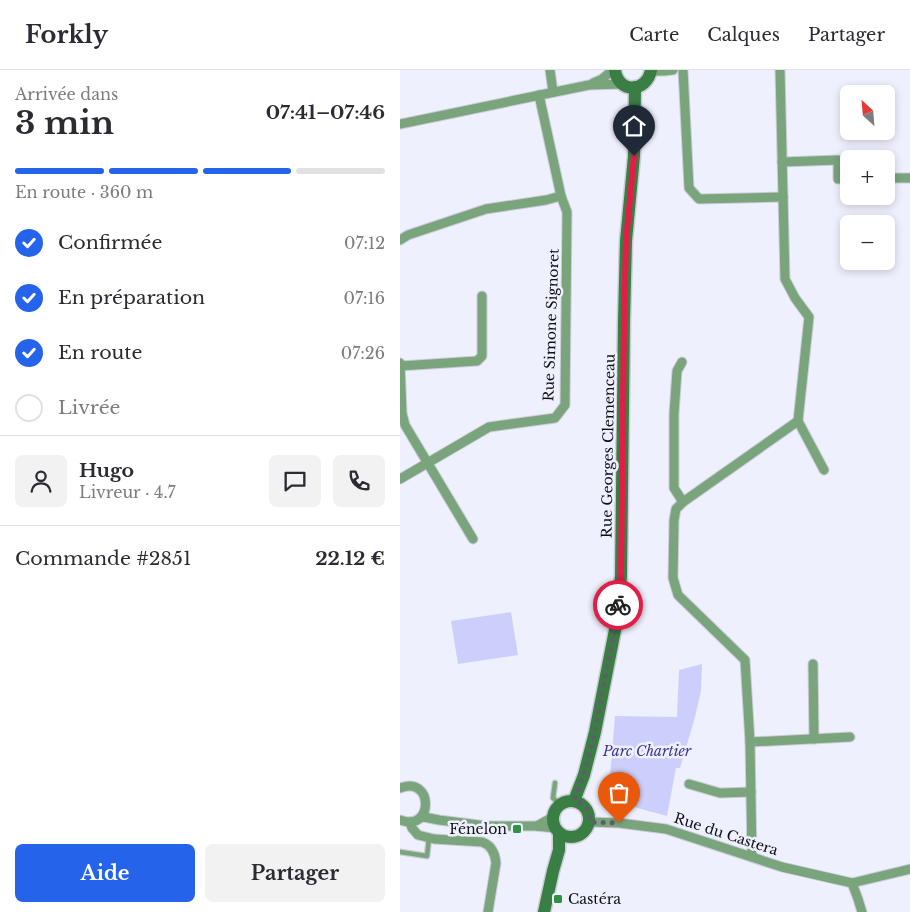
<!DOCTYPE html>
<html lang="fr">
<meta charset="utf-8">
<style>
:root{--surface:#fff;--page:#f2f2f3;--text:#2b2b33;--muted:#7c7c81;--line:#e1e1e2;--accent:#2563eb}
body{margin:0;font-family:"Libre Baskerville",serif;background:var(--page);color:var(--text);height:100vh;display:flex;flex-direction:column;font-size:19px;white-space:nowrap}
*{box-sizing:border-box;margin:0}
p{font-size:16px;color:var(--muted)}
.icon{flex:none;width:28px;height:28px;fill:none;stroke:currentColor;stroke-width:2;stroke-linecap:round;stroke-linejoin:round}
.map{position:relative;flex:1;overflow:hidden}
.side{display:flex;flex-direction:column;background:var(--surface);width:400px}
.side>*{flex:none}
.needle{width:32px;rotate:334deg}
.buttons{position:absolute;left:440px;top:15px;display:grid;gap:10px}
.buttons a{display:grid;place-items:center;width:55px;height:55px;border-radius:8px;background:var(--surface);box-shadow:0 2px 8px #0003;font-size:25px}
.pin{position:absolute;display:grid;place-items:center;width:42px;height:42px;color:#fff;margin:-51px -21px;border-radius:50% 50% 50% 0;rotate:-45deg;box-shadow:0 0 5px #0007}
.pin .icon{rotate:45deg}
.courier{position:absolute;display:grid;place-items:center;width:50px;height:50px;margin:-25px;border:4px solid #e11d48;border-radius:50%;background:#fff;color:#222;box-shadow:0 1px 6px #0007}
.summary em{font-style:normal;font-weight:700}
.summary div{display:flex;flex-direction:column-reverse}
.summary{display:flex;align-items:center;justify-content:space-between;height:85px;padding:0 15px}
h1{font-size:32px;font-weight:700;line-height:38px}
.bar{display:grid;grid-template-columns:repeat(4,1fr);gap:8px 5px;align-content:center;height:60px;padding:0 15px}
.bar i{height:6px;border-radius:4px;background:var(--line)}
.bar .selected{background:var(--accent)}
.bar p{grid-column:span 4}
.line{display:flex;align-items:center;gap:12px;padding:0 15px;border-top:1px solid var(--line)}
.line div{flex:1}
.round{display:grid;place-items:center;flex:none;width:52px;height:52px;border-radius:8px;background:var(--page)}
ol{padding:0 15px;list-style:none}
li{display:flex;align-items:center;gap:15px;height:55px}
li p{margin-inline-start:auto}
li .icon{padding:5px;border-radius:50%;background:var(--accent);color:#fff;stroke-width:4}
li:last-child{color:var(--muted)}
li i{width:28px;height:28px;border:2px solid var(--line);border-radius:50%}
.action{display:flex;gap:10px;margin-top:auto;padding:10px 15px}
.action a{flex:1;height:58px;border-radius:8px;background:var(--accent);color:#fff;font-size:20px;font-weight:700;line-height:58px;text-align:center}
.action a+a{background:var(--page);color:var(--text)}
header{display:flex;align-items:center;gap:30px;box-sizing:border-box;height:70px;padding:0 25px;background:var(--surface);border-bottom:1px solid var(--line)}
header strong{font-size:24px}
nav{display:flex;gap:28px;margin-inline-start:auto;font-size:18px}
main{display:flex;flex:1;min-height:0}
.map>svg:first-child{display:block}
</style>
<header>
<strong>Forkly</strong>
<nav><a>Carte</a><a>Calques</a><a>Partager</a></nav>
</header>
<main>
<section class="side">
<div class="summary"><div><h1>3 min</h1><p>Arrivée dans</p></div><em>07:41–07:46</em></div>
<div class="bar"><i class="selected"></i><i class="selected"></i><i class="selected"></i><i></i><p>En route · 360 m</p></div>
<ol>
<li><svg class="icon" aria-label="check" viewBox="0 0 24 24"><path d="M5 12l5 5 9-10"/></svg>Confirmée<p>07:12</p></li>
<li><svg class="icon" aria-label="check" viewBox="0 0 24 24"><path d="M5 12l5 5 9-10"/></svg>En préparation<p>07:16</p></li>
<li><svg class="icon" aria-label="check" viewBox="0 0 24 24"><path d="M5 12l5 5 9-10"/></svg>En route<p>07:26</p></li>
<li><i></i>Livrée</li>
</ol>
<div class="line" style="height:90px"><a class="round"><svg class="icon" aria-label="person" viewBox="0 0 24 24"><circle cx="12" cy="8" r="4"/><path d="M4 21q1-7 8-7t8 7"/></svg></a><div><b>Hugo</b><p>Livreur · 4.7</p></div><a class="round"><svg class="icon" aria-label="chat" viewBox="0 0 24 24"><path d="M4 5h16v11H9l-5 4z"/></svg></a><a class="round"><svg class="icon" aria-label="phone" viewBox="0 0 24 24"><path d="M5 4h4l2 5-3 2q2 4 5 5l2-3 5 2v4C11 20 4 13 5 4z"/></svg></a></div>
<div class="line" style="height:65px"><div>Commande #2851</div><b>22.12 €</b></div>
<div class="action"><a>Aide</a><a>Partager</a></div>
</section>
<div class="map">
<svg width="510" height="842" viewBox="0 0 510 842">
<rect width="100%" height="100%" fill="#eff0fd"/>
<g fill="#cccffc">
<polygon points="111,542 118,585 58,594 51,551"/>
<polygon points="302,594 301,621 295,647 280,698 276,698 267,746 208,730 215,646 277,647 279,600"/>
</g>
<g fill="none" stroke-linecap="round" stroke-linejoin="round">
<defs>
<g id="lane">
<polyline points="155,713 153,728 160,734"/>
<polyline points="0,782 27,786 29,768"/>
</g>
<g id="street">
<polyline points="150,0 153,22"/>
<polyline points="283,0 289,118 299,129 383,127"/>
<polyline points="251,1 264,1 273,0"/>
<polyline points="193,13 202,9 213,0"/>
<polyline points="0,54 189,15 223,14"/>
<polyline points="382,92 438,90 438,109 449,108"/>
<polyline points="486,108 510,108"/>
<polyline points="0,170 8,165 86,139 146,130 161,126"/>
<polyline points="282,292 277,301 274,344 274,418 283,432 276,439 274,450 273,508 278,525 345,590 350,672 352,787"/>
<polyline points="0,293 2,343 5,355 73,469"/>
<polyline points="0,296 77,291 82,286 82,226"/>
<polyline points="398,351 424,400"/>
<polyline points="0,409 89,357 155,348 165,335 167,142 161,126 139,25"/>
<polyline points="283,432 398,351 409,247 395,228 385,209 380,0"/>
<polyline points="413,594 414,669"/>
<polyline points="350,672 450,667"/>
<polyline points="289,714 320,723 351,722"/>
<path d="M0 718C34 705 34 763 0 750"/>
<polyline points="20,748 24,747 39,750 87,756 136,756 155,758"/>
<path d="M10 752 12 758 18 765 34 769 82 772C91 775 95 783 96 793L88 842"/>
<polyline points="190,752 219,753 266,759 382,797 452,813 510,799"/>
<polyline points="137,756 153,747"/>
<polyline points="452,813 458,829 462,842"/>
</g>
<g id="secondary">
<path d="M215 0C218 24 247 23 251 0"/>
<circle cx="171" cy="749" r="18"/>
<polyline points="174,731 184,705 195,662 216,555 221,506 224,250 226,171 234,86 235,17"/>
<polyline points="144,842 153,801 159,780 159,763"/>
</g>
</defs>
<use href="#lane" stroke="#cbccd8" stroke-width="7"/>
<use href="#street" stroke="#cbccd8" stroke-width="11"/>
<use href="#secondary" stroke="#cbccd8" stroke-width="15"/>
<use href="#lane" stroke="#79a47c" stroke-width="4.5"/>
<use href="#street" stroke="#79a47c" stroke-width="9"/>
<use href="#secondary" stroke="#397e43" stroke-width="12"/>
</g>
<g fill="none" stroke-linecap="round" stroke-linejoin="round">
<path stroke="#5d5e66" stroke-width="5" stroke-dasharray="0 9" d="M218 535C216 563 208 590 203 618 196 656 190 695 174 730 185 734 190 740 190 752L219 753"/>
<polyline stroke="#e11d48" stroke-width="6" points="218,535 221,506 224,250 226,171 234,86"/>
</g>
<g fill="#339143" stroke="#eff0fd" stroke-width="2">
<rect x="112" y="754" width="10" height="10" rx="2.5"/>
<rect x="153" y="824" width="10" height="10" rx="2.5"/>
</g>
<g text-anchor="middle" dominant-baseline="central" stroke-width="5" stroke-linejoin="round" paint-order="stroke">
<g font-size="14" fill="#0f1015" stroke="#eff0fd">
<text transform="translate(151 255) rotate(-88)">Rue Simone Signoret</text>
<text transform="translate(208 376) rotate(-89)">Rue Georges Clemenceau</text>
<text transform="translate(326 764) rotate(18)">Rue du Castera</text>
</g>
<g font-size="14" font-style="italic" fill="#3d368c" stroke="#eff0fd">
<text x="247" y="681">Parc Chartier</text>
</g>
<g font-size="14" fill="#0f1015" stroke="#eff0fd" text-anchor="end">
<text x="107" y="759">Fénelon</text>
<text x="168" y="829" text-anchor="start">Castéra</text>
</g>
</g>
</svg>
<div class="buttons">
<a><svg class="needle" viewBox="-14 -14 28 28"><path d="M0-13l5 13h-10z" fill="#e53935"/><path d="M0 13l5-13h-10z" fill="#7c7c81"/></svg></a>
<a>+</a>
<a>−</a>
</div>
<div class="pin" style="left:219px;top:753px;background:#ea580c"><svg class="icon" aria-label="bag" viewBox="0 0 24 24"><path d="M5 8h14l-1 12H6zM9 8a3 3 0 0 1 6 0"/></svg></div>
<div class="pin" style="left:234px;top:86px;background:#1f2937"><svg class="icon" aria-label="home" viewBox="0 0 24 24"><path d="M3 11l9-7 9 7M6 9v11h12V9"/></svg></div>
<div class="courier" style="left:218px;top:535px"><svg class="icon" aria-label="bike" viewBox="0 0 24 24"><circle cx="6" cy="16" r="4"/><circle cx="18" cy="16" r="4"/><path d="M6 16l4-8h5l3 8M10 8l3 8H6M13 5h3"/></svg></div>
</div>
</main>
